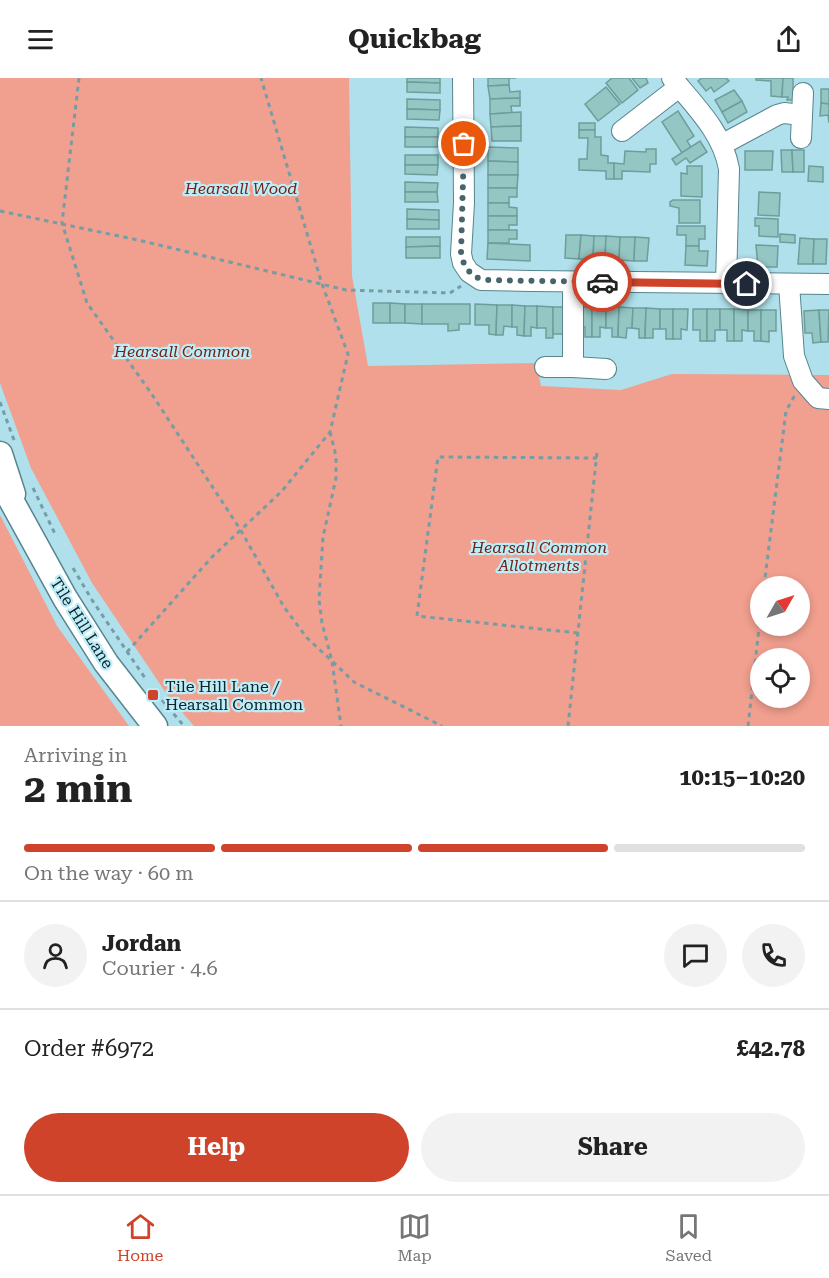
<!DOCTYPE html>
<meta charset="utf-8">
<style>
:root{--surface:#fff;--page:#f2f2f2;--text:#222;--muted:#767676;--line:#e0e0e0;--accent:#ce4329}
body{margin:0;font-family:"Roboto Serif",serif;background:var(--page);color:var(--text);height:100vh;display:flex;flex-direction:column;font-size:22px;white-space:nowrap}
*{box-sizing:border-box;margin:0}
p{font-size:20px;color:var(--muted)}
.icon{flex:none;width:33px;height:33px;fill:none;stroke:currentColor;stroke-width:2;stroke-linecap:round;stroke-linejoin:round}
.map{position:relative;height:648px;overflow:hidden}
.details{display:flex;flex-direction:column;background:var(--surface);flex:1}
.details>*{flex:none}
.needle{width:39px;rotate:51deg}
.controls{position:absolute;left:750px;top:498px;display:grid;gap:12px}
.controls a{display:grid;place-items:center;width:60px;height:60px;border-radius:50%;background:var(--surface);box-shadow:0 3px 9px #0003;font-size:30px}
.pin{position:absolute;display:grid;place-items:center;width:51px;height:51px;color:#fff;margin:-26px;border:3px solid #fff;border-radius:50%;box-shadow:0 2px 6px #0007}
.courier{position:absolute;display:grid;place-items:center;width:60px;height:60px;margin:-30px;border:4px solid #ce4329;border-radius:50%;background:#fff;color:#222;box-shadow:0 2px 8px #0007}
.headline em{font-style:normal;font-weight:700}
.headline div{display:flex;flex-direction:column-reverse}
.headline{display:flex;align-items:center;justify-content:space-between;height:102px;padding:0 24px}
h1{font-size:39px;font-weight:700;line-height:45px}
.bar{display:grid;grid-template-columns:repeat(4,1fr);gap:9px 6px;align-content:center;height:72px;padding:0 24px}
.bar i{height:8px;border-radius:4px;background:var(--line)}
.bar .current{background:var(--accent)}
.bar p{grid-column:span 4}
.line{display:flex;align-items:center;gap:15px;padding:0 24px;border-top:2px solid var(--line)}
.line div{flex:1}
.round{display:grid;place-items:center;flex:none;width:63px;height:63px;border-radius:32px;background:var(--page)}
.action{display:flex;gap:12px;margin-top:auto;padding:12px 24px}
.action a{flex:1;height:69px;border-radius:36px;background:var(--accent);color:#fff;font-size:24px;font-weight:700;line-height:69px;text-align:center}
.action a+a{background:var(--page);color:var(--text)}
header{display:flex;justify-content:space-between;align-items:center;height:78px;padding:0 24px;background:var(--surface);font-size:27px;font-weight:700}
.dock{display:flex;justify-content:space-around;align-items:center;height:84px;border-top:2px solid var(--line);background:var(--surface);font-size:16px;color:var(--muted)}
.dock a{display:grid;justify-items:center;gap:3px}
.dock .current{color:var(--accent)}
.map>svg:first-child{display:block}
</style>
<header><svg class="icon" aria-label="menu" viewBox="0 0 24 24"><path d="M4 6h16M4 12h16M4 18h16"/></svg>Quickbag<svg class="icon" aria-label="share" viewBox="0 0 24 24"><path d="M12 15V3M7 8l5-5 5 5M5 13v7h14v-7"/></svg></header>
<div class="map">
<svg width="829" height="648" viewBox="0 0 829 648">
<rect width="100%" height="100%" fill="#afe0eb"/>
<g fill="#f19f8e" fill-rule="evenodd">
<path d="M0 0H349L352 198 368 288 536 285 541 308 621 312 672 296 829 297V648H194L168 618 92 505 31 390 0 305ZM760 508H800V548H760ZM760 580H800V620H760Z"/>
<polygon points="0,437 57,548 129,648 0,648"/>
</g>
<g fill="#94c6c3" stroke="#6d9e9c" stroke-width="1.5">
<polygon points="407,0 440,0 440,5 407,4"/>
<polygon points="488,0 516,0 509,0 509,7 488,8"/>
<polygon points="612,0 629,0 638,12 622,25 606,5"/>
<polygon points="632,0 646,0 648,5 640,10"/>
<polygon points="702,0 726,0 729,3 714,14 711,9 706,13 698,3"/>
<polygon points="756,0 783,0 782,19 771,18 771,3 756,2"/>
<polygon points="783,0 793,0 793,22 787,22 788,19 782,19"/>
<polygon points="407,4 440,5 440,15 407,14"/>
<polygon points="509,7 510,14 520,13 520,20 490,21 488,8"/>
<polygon points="606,9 620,26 598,43 585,26"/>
<polygon points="821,11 829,11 829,26 821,25"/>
<polygon points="734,12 742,23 722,34 715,22"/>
<polygon points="520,20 520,28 511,28 512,35 490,36 490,21"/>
<polygon points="407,21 440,22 440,32 407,31"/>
<polygon points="742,23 747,34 728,45 722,34"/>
<polygon points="821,25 829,26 829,45 828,37 820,38"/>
<polygon points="407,31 440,32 439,42 407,41"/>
<polygon points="678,33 694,58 687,63 691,69 682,75 662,44"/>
<polygon points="521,34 521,48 491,49 490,36"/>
<rect x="579" y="45" width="16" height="7"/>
<polygon points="521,48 521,63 492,63 491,49"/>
<polygon points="405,49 438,50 438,59 405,59"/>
<polygon points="579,52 595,52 595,59 601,59 601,77 608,78 608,85 614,85 614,101 606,101 606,93 579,92 579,81 587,81 588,60 579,60"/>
<rect x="405" y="59" width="33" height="10"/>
<polygon points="700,63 707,74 690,85 686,80 676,87 672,81"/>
<polygon points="488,69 518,70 518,84 488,83"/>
<polygon points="646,71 656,71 656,86 650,86 650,94 622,93 622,101 614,101 614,85 624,86 625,73 646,74"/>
<polygon points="781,72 792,72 793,94 782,94"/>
<polygon points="792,72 804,72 804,94 793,94"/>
<polygon points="745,73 773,73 772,92 745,92"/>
<rect x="405" y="77" width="33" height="10"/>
<polygon points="488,83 518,84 518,97 488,97"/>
<polygon points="405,87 438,87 437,97 405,96"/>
<polygon points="687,88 702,88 702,119 681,118 681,95 687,96"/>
<polygon points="809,88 823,89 823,104 808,103"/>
<polygon points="488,97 518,97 517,110 488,110"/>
<polygon points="405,104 438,105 437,114 405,114"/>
<polygon points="488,110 517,110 517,119 509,119 509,125 488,125"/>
<polygon points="405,114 437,114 438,124 405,124"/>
<polygon points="759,114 780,115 779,138 758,137"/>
<polygon points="673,122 700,122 700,145 679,145 679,130 670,128 670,124"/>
<polygon points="488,125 509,125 509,129 517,130 517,138 488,138"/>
<polygon points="407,131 439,132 439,142 407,141"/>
<polygon points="488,138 517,138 517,147 509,147 509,152 488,152"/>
<polygon points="755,140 778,141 778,159 759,158 759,148 755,148"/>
<polygon points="407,141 439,142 439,151 407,151"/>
<polygon points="677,148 705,148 705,161 699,161 699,168 686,168 686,157 677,157"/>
<polygon points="488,152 517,152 517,161 509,161 509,165 488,165"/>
<polygon points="780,156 795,157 795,165 780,164"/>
<polygon points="566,157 581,157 579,181 565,180"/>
<polygon points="581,157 594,158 593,181 579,181"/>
<polygon points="594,158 606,158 605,182 593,181"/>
<polygon points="606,158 620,159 619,182 605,182"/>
<polygon points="406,159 440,159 440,168 406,169"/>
<polygon points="620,159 635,159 634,183 619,182"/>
<polygon points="635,159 649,160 647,183 634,183"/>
<polygon points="800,160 814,161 813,186 798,186"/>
<polygon points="814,161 827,161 826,186 813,186"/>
<polygon points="488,165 530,167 530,183 487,181"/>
<polygon points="756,167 778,168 777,189 758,189"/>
<polygon points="440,168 440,180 406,180 406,169"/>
<polygon points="686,168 699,168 699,173 708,173 707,188 685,187"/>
<rect x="373" y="225" width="17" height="20"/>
<polygon points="390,225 405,226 405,245 390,245"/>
<polygon points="405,226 422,226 422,246 405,245"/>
<polygon points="422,226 470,226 470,246 459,246 459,252 448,253 448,246 422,246"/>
<polygon points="475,226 497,227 496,257 489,256 489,247 475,247"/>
<polygon points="497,227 512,227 512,249 504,248 503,257 496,257"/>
<polygon points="512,227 525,228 524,258 517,257 517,249 512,249"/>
<polygon points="525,228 537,228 537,250 531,249 531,258 524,258"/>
<polygon points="537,228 553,229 553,260 546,260 546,250 537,250"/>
<polygon points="553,229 569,229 568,256 553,256"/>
<polygon points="579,229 592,229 592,259 585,259 585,249 579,249"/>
<polygon points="592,229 606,229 606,250 600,249 600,259 592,259"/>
<polygon points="606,229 619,229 618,259 612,259 612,250 606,250"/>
<polygon points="619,229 633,230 632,250 627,250 626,260 618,259"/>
<polygon points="633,230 646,230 645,260 639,260 639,251 632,250"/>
<polygon points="646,230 660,231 660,251 653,251 653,260 645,260"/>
<polygon points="660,231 673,231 673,261 666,261 666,251 660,251"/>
<polygon points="673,231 688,231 687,252 681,251 681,261 673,261"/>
<polygon points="693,231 707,231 707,263 700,263 700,252 693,252"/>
<polygon points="707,231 720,231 720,252 715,252 715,263 707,263"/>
<polygon points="720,231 734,231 734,263 727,263 727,252 720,252"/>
<polygon points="734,231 748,232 748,253 742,252 742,263 734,263"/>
<polygon points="748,232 761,232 761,263 754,263 754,253 748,253"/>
<polygon points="761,232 776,232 776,253 769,253 769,264 761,263"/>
<polygon points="819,232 821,264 813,265 812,255 805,255 804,233"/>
<polygon points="819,232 829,232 828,264 821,264"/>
</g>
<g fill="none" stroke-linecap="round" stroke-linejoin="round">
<defs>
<g id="minor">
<polyline points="463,0 464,125 461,176 463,185 469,194 481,202 530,203 829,206"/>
<path d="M672 0C695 28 723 55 729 91L726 206"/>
<polyline points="622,53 679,9"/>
<polyline points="801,60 803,15"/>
<polyline points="723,66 777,37 784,35 802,37"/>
<polyline points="789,206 794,278 803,303 818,320 829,321"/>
<polyline points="545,289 573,289 573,204"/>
<polyline points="573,289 606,291"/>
</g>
<g id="major">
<polyline points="0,376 13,416"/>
<polyline points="0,402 65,520 106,585 155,648"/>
</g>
</defs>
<use href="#minor" stroke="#57858f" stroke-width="22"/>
<use href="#major" stroke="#57858f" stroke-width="27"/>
<g stroke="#769da5" stroke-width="3" stroke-dasharray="4.5 4.5" stroke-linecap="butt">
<polyline points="79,0 62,145 87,225 151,315 240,451 284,529 307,560 332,583 341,648"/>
<polyline points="0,133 138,162 346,212 450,215 461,208"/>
<polyline points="0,324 14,362"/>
<polyline points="330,354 336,378 336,400 323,459 319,522 322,545 332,583 354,604 442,648"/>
<polyline points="33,410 56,458"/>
<polyline points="73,490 92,522 145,600"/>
<polyline points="764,508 786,333 795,317"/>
<polyline points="578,555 417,538 438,379 597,380"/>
<polyline points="127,574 212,479 282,413 330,354 348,276 322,206 261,0"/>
<polyline points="162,622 184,648"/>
<polyline points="568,648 597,374"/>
<polyline points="748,648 760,541"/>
</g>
<use href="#minor" stroke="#fff" stroke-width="20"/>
<use href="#major" stroke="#fff" stroke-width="24"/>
</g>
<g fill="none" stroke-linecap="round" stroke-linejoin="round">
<path stroke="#48656c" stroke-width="6" stroke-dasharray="0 10.8" d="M464 66 461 176C464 189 469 196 482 202L602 204"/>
<polyline stroke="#ce4329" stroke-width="8" points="602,204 747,206"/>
</g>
<rect fill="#ce4329" stroke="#bcedf8" stroke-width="2" x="147" y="611" width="12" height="12" rx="3"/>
<g text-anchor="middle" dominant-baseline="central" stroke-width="4.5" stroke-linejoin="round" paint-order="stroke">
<g font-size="16" font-style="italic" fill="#712416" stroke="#bcedf8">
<text x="241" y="110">Hearsall Wood</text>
<text x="182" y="273">Hearsall Common</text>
<text x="539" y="469">Hearsall Common<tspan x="539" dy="18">Allotments</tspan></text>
</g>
<g font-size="16" fill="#102327" stroke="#bcedf8">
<text transform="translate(82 545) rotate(58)">Tile Hill Lane</text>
</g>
<g font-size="16" fill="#102327" stroke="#bcedf8" text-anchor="start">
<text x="165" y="608">Tile Hill Lane /<tspan x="165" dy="18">Hearsall Common</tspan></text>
</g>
</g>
</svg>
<div class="controls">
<a><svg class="needle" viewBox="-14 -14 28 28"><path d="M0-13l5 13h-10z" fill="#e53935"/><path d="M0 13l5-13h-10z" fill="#767676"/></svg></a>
<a><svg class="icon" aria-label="locate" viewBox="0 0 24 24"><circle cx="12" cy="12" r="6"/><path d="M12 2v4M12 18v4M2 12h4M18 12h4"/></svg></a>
</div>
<div class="pin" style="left:464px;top:66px;background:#ea580c"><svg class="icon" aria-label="bag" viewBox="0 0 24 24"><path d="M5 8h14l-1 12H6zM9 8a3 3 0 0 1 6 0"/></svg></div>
<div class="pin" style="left:747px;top:206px;background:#1f2937"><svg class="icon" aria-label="home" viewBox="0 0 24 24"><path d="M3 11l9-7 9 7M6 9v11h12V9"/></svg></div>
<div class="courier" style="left:602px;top:204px"><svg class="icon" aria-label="car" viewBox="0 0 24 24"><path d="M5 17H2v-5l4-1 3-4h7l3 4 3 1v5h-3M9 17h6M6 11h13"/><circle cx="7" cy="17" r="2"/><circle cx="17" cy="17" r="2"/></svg></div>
</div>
<section class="details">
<div class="headline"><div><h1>2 min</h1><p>Arriving in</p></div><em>10:15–10:20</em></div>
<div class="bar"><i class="current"></i><i class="current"></i><i class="current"></i><i></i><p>On the way · 60 m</p></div>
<div class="line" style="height:108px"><a class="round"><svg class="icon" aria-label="person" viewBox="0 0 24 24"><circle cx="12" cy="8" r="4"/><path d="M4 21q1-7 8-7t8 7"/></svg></a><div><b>Jordan</b><p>Courier · 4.6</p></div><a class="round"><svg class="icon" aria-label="chat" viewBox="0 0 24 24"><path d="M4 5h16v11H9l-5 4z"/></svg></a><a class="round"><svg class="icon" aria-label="phone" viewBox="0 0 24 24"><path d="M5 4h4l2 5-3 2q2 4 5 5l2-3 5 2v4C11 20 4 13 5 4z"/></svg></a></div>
<div class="line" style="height:78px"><div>Order #6972</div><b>£42.78</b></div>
<div class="action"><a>Help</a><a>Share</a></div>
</section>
<nav class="dock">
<a class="current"><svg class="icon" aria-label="home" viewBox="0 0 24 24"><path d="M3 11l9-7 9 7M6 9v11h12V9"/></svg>Home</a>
<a><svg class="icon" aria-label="map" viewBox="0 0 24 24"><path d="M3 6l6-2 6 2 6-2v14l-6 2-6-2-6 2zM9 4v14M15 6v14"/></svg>Map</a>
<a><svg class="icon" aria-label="saved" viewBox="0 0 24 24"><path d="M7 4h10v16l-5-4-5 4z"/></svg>Saved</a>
</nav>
